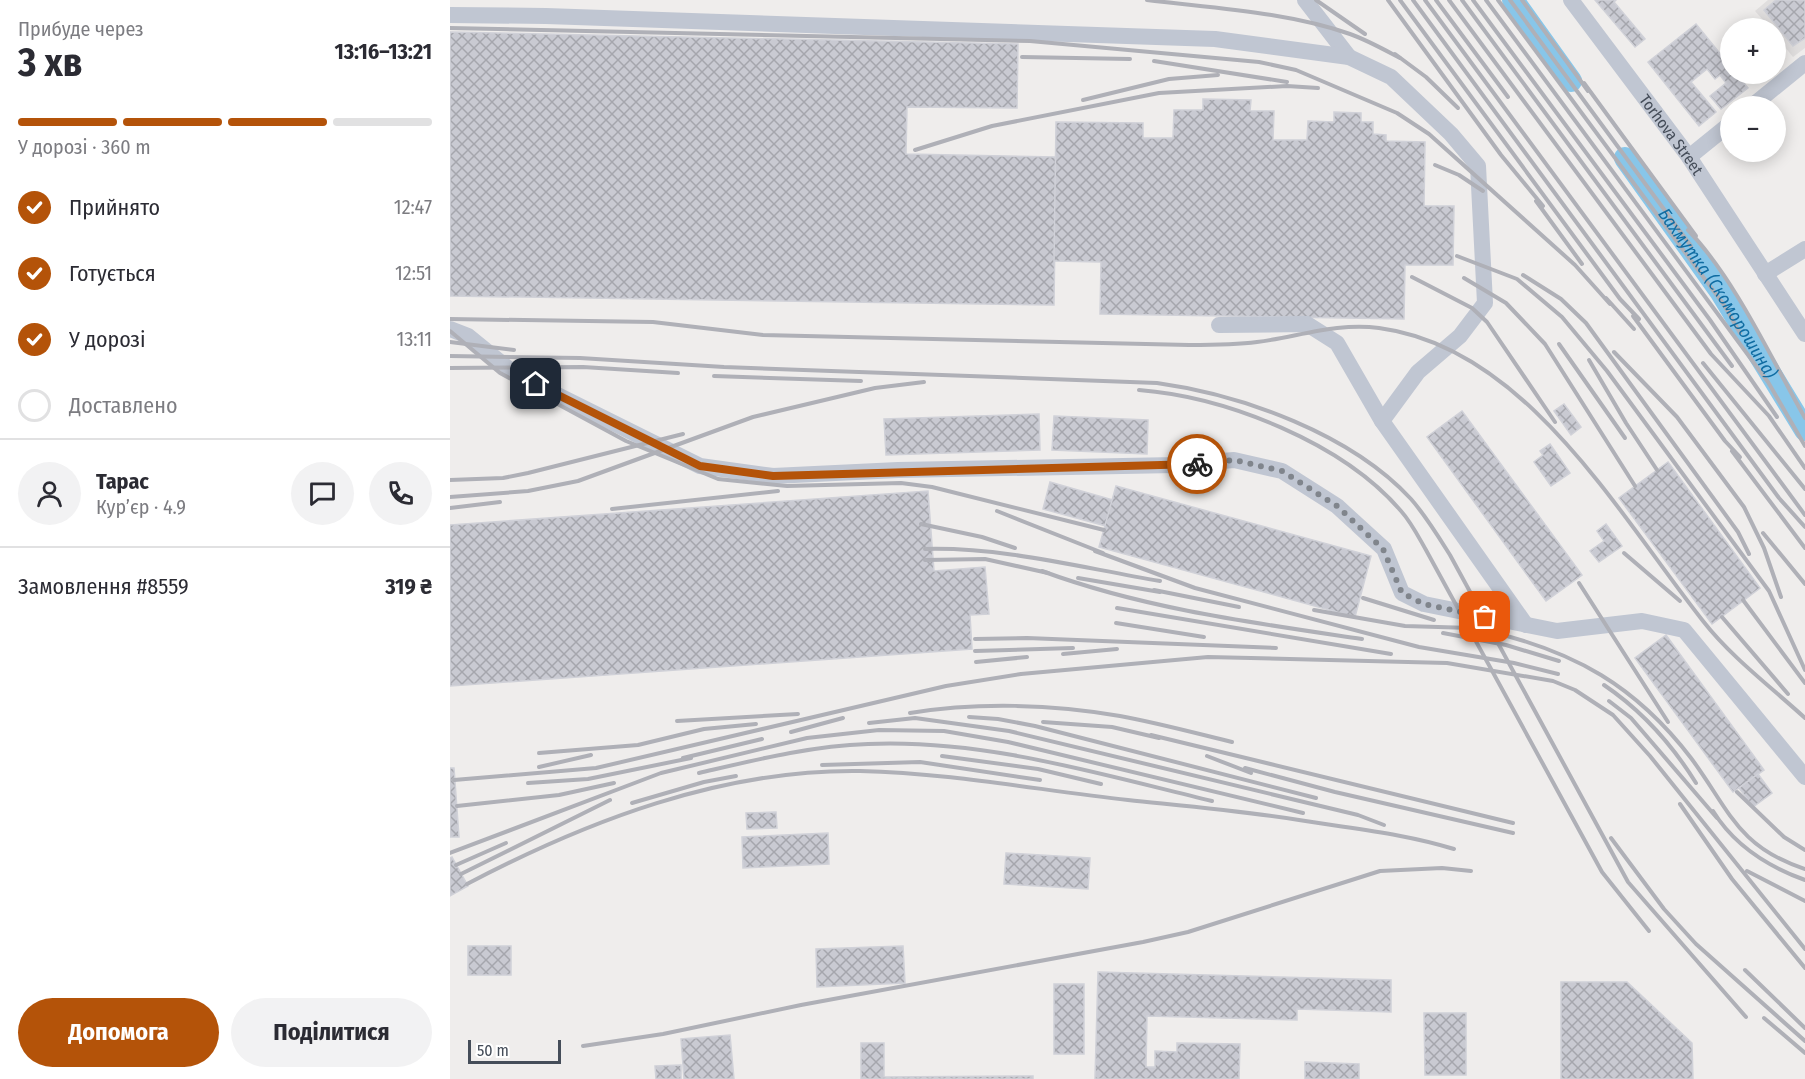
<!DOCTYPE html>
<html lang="uk">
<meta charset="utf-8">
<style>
:root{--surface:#fff;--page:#f2f2f3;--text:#2b2b33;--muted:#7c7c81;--line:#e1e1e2;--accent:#b45309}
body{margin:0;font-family:"Fira Sans Condensed",sans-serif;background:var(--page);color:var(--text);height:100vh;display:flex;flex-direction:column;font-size:22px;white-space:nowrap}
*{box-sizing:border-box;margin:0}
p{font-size:20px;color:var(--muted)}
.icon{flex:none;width:33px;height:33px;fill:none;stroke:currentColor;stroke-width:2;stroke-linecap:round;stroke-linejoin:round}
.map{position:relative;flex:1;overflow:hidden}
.drawer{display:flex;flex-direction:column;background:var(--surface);width:450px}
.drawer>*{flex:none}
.controls{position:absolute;left:1270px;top:18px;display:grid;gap:12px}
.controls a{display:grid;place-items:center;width:66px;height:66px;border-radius:50%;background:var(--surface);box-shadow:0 3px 15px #0003;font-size:30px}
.scale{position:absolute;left:18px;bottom:15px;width:93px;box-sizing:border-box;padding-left:6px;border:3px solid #454d59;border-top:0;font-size:16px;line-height:21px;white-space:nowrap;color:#454d59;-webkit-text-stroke:4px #fff;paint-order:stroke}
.pin{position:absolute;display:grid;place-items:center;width:51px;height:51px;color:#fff;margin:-26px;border-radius:12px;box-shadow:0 3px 9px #0006}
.courier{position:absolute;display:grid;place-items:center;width:60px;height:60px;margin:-30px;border:4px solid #b45309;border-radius:50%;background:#fff;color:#222;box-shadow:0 2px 8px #0007}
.overview em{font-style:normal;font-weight:700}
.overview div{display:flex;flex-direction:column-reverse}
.overview{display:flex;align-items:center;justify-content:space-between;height:102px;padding:0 18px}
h1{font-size:39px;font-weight:700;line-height:45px}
.bar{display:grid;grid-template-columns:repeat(4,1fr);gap:9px 6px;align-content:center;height:72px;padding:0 18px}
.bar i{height:8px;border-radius:4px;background:var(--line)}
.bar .on{background:var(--accent)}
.bar p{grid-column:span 4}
.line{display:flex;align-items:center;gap:15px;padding:0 18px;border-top:2px solid var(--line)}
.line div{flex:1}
.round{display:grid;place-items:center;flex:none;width:63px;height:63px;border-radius:32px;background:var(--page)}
ol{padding:0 18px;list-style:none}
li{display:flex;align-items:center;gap:18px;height:66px}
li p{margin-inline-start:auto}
li .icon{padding:6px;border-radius:50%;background:var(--accent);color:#fff;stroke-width:4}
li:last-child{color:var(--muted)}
li i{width:33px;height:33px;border:3px solid var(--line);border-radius:50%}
.cta{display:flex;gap:12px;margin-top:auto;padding:12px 18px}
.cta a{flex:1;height:69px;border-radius:36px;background:var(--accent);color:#fff;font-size:24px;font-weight:700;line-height:69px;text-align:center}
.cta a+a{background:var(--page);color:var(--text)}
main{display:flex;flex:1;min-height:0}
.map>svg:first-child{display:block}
</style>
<main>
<section class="drawer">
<div class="overview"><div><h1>3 хв</h1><p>Прибуде через</p></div><em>13:16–13:21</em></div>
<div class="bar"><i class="on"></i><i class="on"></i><i class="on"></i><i></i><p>У дорозі · 360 m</p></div>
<ol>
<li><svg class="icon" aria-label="check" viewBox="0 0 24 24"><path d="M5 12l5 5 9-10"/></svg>Прийнято<p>12:47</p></li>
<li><svg class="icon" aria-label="check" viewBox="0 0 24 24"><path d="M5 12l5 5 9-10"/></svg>Готується<p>12:51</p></li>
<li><svg class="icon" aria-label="check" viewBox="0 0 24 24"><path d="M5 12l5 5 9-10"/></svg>У дорозі<p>13:11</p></li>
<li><i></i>Доставлено</li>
</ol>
<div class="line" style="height:108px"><a class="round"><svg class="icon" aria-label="person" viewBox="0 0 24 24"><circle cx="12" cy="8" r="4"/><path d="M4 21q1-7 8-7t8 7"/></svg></a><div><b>Тарас</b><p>Кур’єр · 4.9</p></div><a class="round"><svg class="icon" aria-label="chat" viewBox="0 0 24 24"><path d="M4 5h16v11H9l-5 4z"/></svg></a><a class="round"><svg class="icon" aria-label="phone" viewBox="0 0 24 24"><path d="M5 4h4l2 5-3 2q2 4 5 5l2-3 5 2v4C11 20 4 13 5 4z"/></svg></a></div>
<div class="line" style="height:78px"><div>Замовлення #8559</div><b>319 ₴</b></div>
<div class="cta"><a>Допомога</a><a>Поділитися</a></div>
</section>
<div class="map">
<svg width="1355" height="1079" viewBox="0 0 1355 1079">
<defs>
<pattern id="building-cross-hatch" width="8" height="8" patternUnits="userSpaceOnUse" patternTransform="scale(1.5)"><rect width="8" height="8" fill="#c9cad2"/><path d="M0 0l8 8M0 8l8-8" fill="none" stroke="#a5a6ad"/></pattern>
</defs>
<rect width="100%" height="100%" fill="#efedec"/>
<polygon fill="#e0dede" points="1318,0 1355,0 1355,48 1343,57 1326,36 1326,28 1320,28 1305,11"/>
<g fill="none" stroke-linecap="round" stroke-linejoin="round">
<g stroke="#88c6e9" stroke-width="22">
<polyline points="1063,0 1121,81"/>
<path id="s1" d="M1175 158 1270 291 1355 430"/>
</g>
</g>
<g fill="url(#building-cross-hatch)" stroke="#d0d1d8" stroke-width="1.5">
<polygon points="1145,0 1166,0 1164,2 1195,39 1185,47"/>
<polygon points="1326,0 1355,0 1355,38 1343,46 1314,10"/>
<polygon points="1246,24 1281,67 1281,74 1286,74 1298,88 1271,109 1260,96 1276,83 1270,75 1265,79 1257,69 1241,82 1266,112 1249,126 1198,62"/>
<polygon points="0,32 568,44 567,108 457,107 456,154 606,157 604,305 0,296"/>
<polygon points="753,99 801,100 800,111 824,111 823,140 857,140 858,121 884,122 884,112 911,113 911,122 923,122 923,134 936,135 936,141 975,142 974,206 1004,206 1003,265 955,265 954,319 650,314 651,262 604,261 606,122 693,123 693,138 723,138 724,110 753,110"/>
<polygon points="1114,404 1131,427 1121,435 1104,411"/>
<polygon points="1012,411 1132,575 1096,601 977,437"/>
<polygon points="589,414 590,450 436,455 434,419"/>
<polygon points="604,416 698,420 697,454 602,450"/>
<polygon points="1100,444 1120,473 1101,486 1084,462 1093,455 1090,451"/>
<polygon points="1218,462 1310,588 1262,624 1169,498"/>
<polygon points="600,482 663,500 656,526 593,509"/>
<polygon points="666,486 921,556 905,617 649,547"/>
<polygon points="478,491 484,571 535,567 539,614 520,615 522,649 0,686 0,525"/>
<polygon points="1156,524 1172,546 1149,562 1140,551 1154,541 1147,531"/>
<polygon points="1216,635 1314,770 1283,792 1185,658"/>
<polygon points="0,768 4,768 9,837 0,837"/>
<polygon points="1308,774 1322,793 1303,807 1289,788"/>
<polygon points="326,812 327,828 297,829 296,813"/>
<polygon points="378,833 379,864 293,868 292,837"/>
<polygon points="556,853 640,858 638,889 554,884"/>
<polygon points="2,857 18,886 0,896 0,858"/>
<rect x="18" y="946" width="43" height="29"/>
<polygon points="453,946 455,983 367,987 366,949"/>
<polygon points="648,972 941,980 941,1012 847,1009 847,1020 697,1016 696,1067 705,1067 705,1051 727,1052 727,1043 790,1044 789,1079 645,1079"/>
<polygon points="1111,982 1177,982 1242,1043 1243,1079 1111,1079"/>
<rect x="604" y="984" width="30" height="70"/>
<polygon points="974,1013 1016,1013 1016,1075 975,1075"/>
<polygon points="280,1035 284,1079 234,1079 231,1039"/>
<polygon points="411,1043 434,1043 434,1077 583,1076 583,1079 411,1079"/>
<polygon points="855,1062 909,1064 909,1079 855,1079"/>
<polygon points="231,1065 231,1079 206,1079 205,1066"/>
</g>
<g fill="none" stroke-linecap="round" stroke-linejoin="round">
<g stroke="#c0c6d2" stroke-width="16">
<polyline points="855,0 899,57"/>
<path id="s2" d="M1121 0 1239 157 1355 334"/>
<polyline points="0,15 96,16 765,39 899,57 941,77 1001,134 1028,166 1035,303 1010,336 968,372 932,421"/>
<polyline points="1302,106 1355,63"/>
<polyline points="1239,157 1281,123"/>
<polyline points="1315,274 1355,249"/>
<polyline points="769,325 857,324 887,343 932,421 1076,625"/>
<polyline points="0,329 18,336 65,374 250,466 323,476 448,470 726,465 784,460 832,471 887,506 934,549 952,593 974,604 1107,631 1192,621 1234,630 1355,777"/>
</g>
<g stroke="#afb0b7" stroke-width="4">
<path d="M697 0C762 8 838 12 900 34 917 40 933 49 950 58"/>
<polyline points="866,0 915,34"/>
<polyline points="938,0 1051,155 1093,206"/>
<polyline points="950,0 1170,299 1189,319"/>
<polyline points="963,0 1329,498 1355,527"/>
<polyline points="975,0 1355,515"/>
<polyline points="986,0 1058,97"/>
<polyline points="999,0 1261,354 1319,416 1355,468"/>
<polyline points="1012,0 1282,366"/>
<polyline points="1023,0 1260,320 1327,417"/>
<polyline points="1036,0 1318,382 1355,446"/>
<polyline points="1048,0 1274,305 1290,333"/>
<polyline points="1060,0 1241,246"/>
<polyline points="1072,0 1138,91"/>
<polyline points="0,28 580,41 809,62 846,70 947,113 979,134 1125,265 1160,304"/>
<polyline points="945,54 976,77 1008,108"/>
<polyline points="572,57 680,59"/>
<polyline points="704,61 837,82"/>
<polyline points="1134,83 1246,236"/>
<polyline points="633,100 719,79 768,75"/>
<polyline points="465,150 542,126 709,93 837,86 868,88"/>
<polyline points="985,165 1009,175 1033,191"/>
<polyline points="1086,201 1132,264"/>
<path d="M1238 230C1285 279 1321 358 1355 418"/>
<polyline points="1007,256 1067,279 1112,317 1157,371 1319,591 1355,670"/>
<polyline points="1073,275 1111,299 1136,323 1288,532 1299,554"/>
<polyline points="962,277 1022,308 1037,322 1105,422"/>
<polyline points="1014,278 1056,303 1095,344 1185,486"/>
<polyline points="1156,298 1184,329"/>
<polyline points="1183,316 1275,441 1290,457"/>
<path d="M0 319 203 322 313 335 739 345C762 345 785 345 807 342 847 337 888 322 929 328 1076 347 1169 515 1253 621 1281 657 1321 687 1355 718"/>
<polyline points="0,331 50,373 176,441 268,479 337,486 451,483 482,487 654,530"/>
<polyline points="0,342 64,350"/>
<polyline points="1109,344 1175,438"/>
<polyline points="1164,352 1227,417 1294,507 1314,548 1331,597"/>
<path d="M0 356 130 358 274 367 707 383C793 395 901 434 961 499 976 516 988 536 1000 555L1178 882 1296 1017"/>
<polyline points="1139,360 1176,423 1207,470"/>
<polyline points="1253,363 1355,489"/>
<polyline points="0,368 133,367 228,373"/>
<polyline points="264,376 411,381"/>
<path d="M689 390C777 397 893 443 951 511 961 522 968 536 976 550L1152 872 1199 931"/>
<polyline points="1282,451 1355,548"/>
<polyline points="0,480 53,478 78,473 233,434"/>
<polyline points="0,497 78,491 128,481 303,417 425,388 474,382"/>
<polyline points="0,508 50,502"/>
<polyline points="162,509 328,491"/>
<polyline points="547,511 653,553"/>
<polyline points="471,524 532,537 565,548"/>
<polyline points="1313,533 1355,584"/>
<path d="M475 549C555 547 632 568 710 581"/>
<polyline points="645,551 745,588 969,647 1064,663 1108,674"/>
<polyline points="1174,553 1230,601"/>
<polyline points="475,560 535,559 598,573"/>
<path d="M592 571C695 609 804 623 912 639"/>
<polyline points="628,578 710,592"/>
<polyline points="1129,583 1218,722"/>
<polyline points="704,590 789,607"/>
<polyline points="913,598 984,620"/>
<polyline points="1293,600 1355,683"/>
<polyline points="667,608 941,654"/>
<polyline points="864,610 955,626 1021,628"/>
<polyline points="1272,617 1338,694"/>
<polyline points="666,623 754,637"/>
<path d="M1037 631C1124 651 1186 686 1241 758 1279 809 1287 847 1355 869"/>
<polyline points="993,633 1056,645 1109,661"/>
<polyline points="525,639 577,638 826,648"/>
<polyline points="525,651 623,648"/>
<polyline points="613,654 667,649"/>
<polyline points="526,662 577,657"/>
<path d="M1154 685C1191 710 1223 746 1246 783"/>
<polyline points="1159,701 1181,718 1267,818"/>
<path d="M460 713C527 702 603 704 670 716 708 723 745 733 782 742"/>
<polyline points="519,717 548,719 585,726 866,798"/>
<polyline points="227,721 348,714"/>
<polyline points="593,722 662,727 709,738"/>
<polyline points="419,723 465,718 559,731 908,815 934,825"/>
<polyline points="341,732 393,718"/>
<polyline points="701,735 1063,823"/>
<polyline points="89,753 188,745 254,729 306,724"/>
<polyline points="492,756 588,769 651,784"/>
<polyline points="757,756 801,773"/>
<polyline points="233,758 312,739"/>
<polyline points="372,765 470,762 590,780"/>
<polyline points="89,767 141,755"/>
<polyline points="795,768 885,792 1063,833"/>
<path d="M249 773C305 760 360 746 418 744 535 739 649 774 762 801"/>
<polyline points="4,780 146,768 496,686 571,674 758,657 997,663 1103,681 1125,690 1163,715 1200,756 1355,949"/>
<polyline points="78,783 138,779 241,758"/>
<polyline points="1287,792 1334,837 1355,850"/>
<polyline points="182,803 254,782 286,776"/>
<polyline points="1230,804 1282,879 1355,968"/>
<polyline points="7,806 109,795 164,783"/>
<path d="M1263 811C1284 845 1319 867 1355 880"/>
<polyline points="1161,838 1214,909 1246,944 1355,1041"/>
<polyline points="0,853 211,773 357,738 429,730 494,731 558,742 853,813"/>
<polyline points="6,865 56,843"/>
<polyline points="1297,871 1355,901"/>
<polyline points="11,874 160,800"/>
<path d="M17 884C137 821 272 769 410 771 500 773 588 790 678 800 735 806 792 811 849 820 903 829 952 833 1004 849"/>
<polyline points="1295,970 1355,1028"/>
<polyline points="1314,1018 1355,1053"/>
<polyline points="133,1046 213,1034 351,1005 693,942 738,932 930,871 992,868 1021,871"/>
</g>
</g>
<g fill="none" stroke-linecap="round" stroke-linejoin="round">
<polyline stroke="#80858c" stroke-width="6" stroke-dasharray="0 10.8" points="747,464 784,460 832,471 887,506 933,549 952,593 974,604 1035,617"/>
<polyline stroke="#b45309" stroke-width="8" points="86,384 250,466 323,476 747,464"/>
</g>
<g text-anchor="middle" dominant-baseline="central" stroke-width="4.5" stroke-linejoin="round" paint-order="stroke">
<g font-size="16" fill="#454d59" stroke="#fff">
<text stroke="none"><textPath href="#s2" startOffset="168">Torhova Street</textPath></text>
</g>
<g font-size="18" font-style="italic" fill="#0f6ca2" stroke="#fff">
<text stroke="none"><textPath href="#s1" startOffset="164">Бахмутка (Скоморошина)</textPath></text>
</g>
</g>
</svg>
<div class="controls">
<a>+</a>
<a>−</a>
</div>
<div class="scale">50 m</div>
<div class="pin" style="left:1035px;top:617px;background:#ea580c"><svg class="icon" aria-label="bag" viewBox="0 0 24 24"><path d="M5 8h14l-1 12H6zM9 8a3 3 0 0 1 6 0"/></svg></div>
<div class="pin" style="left:86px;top:384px;background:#1f2937"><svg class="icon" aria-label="home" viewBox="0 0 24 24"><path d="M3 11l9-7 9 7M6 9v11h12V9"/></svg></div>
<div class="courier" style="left:747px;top:464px"><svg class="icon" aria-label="bike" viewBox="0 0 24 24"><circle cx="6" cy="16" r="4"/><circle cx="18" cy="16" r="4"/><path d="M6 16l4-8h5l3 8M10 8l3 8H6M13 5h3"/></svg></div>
</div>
</main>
